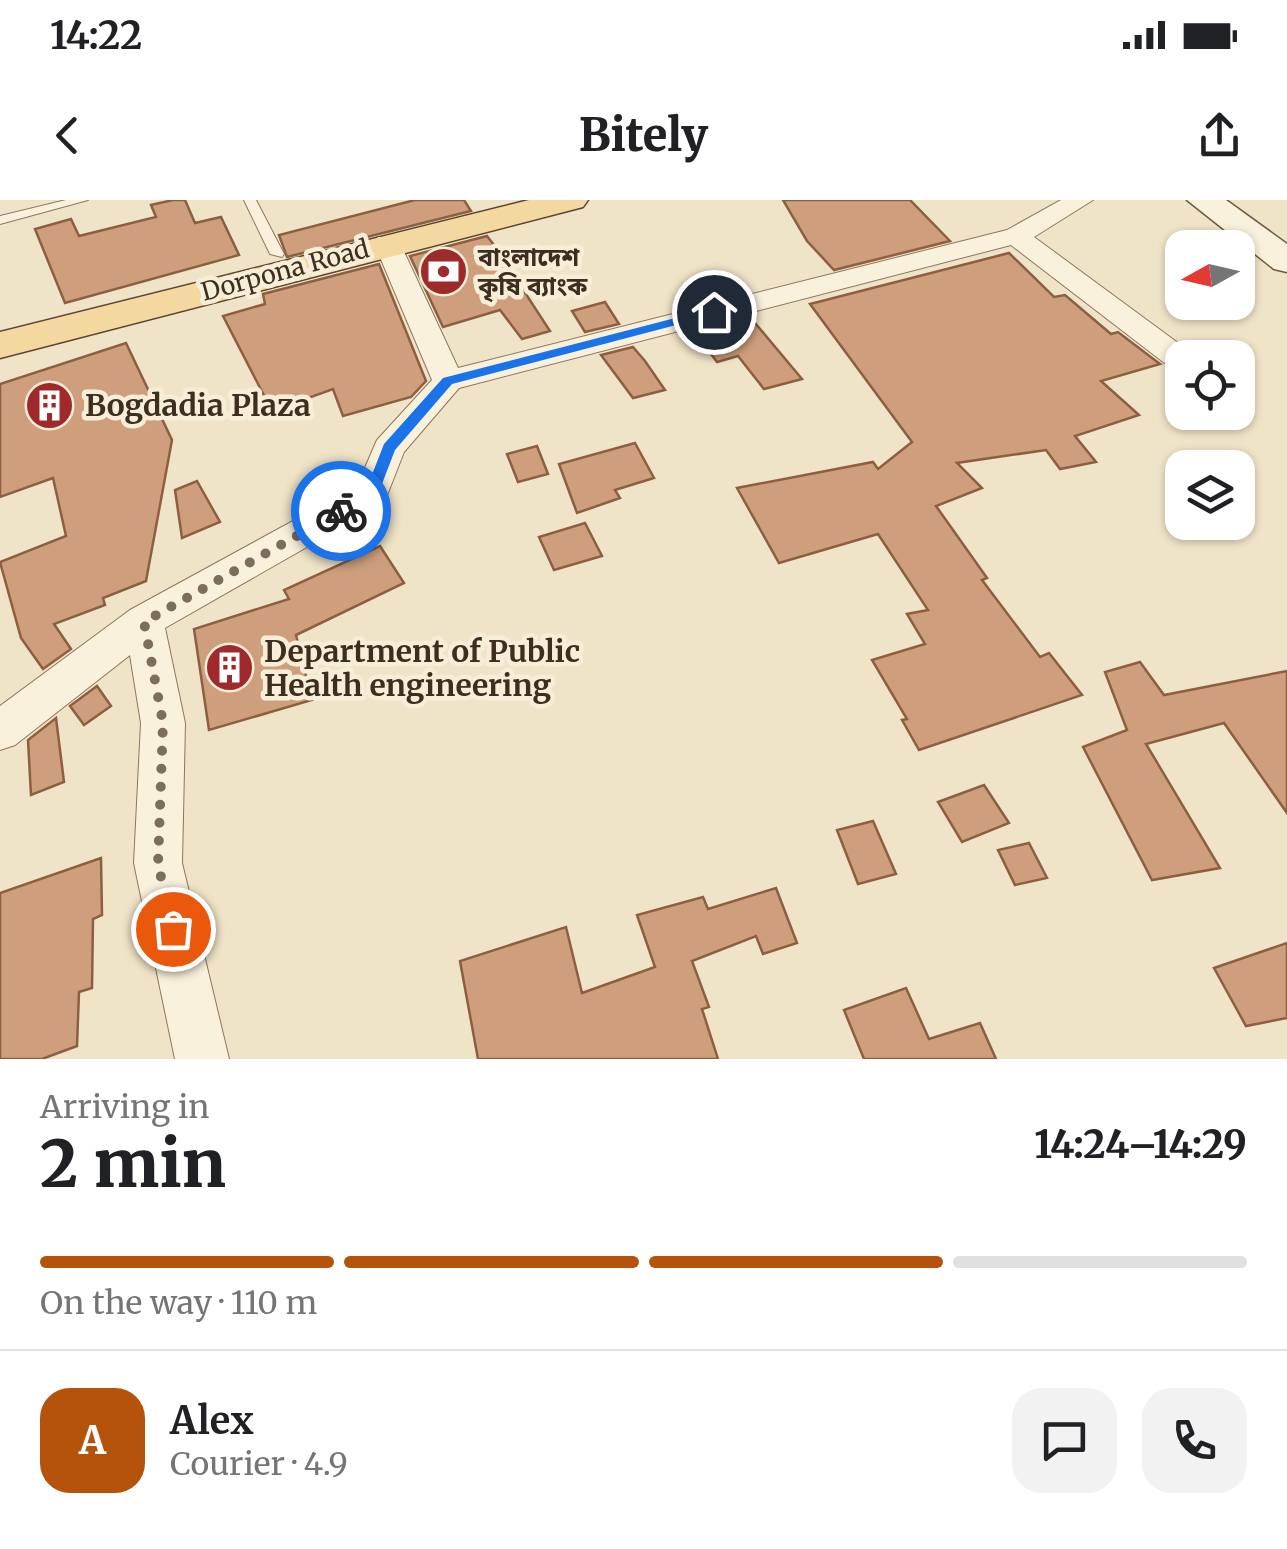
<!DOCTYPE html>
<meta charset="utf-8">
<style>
:root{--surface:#fff;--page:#f2f2f2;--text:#202124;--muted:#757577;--line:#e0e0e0;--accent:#b45309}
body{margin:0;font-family:Merriweather,"Noto Sans Bengali",serif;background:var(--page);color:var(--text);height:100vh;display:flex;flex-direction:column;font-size:38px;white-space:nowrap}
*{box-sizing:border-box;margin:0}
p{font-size:32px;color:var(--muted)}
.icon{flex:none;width:55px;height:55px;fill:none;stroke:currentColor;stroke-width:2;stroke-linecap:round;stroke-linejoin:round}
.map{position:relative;height:859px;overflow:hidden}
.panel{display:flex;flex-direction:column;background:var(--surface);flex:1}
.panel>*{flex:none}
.needle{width:65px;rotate:262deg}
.controls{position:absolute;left:1165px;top:30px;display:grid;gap:20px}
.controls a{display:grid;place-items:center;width:90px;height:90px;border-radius:20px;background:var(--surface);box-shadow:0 2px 8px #0004;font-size:50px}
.pin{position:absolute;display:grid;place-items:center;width:85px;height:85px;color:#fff;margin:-42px;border:5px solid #fff;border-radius:50%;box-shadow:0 2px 10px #0007}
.courier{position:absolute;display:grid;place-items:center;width:100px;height:100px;margin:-50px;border:8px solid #1a73e8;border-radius:50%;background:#fff;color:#222;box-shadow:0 2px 12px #0007}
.summary em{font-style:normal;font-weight:800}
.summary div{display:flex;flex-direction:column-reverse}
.summary{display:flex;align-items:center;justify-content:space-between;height:170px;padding:0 40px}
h1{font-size:65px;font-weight:800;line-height:75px}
.bar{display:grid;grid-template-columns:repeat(4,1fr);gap:15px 10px;align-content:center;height:120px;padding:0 40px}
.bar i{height:12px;border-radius:8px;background:var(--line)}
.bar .selected{background:var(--accent)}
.bar p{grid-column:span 4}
.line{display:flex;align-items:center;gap:25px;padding:0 40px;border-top:2px solid var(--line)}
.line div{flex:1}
.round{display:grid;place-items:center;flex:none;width:105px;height:105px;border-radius:30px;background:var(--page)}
.status{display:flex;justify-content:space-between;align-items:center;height:70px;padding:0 50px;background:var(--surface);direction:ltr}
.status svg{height:28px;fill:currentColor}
header{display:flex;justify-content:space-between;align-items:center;height:130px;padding:0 40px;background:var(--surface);font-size:45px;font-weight:800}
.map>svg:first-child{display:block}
</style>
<div class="status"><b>14:22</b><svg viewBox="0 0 49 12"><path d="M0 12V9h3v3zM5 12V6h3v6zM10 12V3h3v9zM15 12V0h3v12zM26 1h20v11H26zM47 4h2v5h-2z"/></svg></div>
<header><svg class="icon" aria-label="back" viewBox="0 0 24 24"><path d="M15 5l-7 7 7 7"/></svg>Bitely<svg class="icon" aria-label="share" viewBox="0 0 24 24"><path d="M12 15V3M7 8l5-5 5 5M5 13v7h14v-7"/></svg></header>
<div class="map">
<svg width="1287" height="859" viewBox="0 0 1287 859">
<rect width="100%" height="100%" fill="#f0e4c8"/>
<g fill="#cf9f7d" stroke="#8d5f41" stroke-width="2.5">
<polygon points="173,0 185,0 195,23 221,17 239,55 65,103 35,29 71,19 79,36 156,17 151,5"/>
<polygon points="415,0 464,0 471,11 287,57 279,35"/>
<polygon points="783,0 910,0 950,41 834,70 807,41"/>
<polygon points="487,36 494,45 550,131 522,139 500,110 443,127 410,56"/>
<polygon points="1009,53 1054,97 1065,95 1111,134 1118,132 1160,164 1101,181 1139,215 1075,236 1096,262 1060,269 1046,250 957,263 982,288 936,306 987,378 982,380 1040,457 1049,453 1082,495 919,550 902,520 907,519 872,460 925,444 907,414 928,410 878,334 779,363 737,288 873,262 878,269 912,242 810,104"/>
<polygon points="379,64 426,181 411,197 343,216 333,189 272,211 223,116 265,104 263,94"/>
<polygon points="605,102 619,124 585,132 572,111"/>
<polygon points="750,117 802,179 764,189 738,156 717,162 694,131"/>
<polygon points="126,143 172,240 146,381 103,398 105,405 54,424 71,449 43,469 21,438 0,362 66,336 53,278 0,297 0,184"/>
<polygon points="633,147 645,161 665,190 633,198 601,155"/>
<polygon points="635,243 654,278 615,290 620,298 577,313 559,264"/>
<polygon points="537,246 548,274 518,282 507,254"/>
<polygon points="197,281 220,322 182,338 175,290"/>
<polygon points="585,323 602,356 554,370 539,337"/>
<polygon points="380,346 404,383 296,435 312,500 209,530 194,429 289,399 284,390"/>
<polygon points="1140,462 1164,495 1287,471 1287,613 1224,523 1146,544 1220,668 1152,680 1083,547 1127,530 1105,472"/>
<polygon points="97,486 111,506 84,525 70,506"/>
<polygon points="56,518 64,582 31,595 28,540"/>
<polygon points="984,585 1009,623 962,642 938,602"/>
<polygon points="873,621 896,674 858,684 837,630"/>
<polygon points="1029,643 1047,678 1015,685 998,650"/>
<polygon points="101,658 102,715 93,719 92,788 79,792 77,846 42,859 0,859 0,693"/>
<polygon points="776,688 797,743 763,754 756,736 692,761 709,807 702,809 718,859 478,859 460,761 566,727 582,793 655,767 637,715 703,697 708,709"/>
<polygon points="1287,743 1287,818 1246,826 1214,768"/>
<polygon points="906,788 929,839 980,823 996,859 864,859 844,810"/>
</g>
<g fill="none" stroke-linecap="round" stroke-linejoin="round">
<defs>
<g id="lane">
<polygon points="66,0 88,0 0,24 0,16"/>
<polygon points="244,0 256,0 284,54 282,57 270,54"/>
</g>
<g id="street">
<polygon points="1061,0 1093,0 1034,37 1193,154 1195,158 1182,158 1182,171 1171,168 1011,45 459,188 404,252 384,303 165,428 185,523 182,663 229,859 175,859 134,663 141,523 130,455 15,545 0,550 0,506 130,410 357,286 377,240 432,180 374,43 378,37 396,37 400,43 458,168 1007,30"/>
<polygon points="1238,191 1249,195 1254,202 1249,210 1234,212"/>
</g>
<polygon id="secondary" points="1187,0 1226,0 1287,44 1287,72 1274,69"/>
<polygon id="primary" points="529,0 588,0 583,7 0,158 0,132"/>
</defs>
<use href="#lane" stroke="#8d765c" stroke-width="2"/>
<use href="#street" stroke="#8d765c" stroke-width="2"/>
<use href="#secondary" stroke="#6f573f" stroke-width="3"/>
<use href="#primary" stroke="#5b4430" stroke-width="3"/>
<use href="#lane" fill="#faf1dc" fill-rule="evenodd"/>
<use href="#street" fill="#faf1dc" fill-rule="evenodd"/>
<use href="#secondary" fill="#faf1dc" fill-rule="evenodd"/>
<use href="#primary" fill="#f3d9a0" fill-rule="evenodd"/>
</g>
<polygon fill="#1a73e8" points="714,108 718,114 452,184 395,250 377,297 347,314 334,311 366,290 384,244 443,178"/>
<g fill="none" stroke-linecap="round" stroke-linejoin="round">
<polyline stroke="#7c6e5b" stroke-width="10" stroke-dasharray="0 18" points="173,729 158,664 163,523 144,422 341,311"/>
</g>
<defs>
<symbol id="bank-disc" viewBox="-11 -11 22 22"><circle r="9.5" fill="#9e2a2b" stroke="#f7eed8"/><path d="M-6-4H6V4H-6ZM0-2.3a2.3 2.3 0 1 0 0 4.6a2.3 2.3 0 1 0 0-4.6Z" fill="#fff"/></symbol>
<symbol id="building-disc" viewBox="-11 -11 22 22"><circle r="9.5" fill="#9e2a2b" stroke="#f7eed8"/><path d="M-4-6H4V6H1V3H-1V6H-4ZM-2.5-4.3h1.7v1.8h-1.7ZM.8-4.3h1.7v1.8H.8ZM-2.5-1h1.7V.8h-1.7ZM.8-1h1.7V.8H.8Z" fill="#fff"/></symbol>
</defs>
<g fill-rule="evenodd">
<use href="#bank-disc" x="416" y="44" width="55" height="55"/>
<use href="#building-disc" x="22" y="178" width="55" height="55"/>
<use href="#building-disc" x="202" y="440" width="55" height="55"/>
</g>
<g text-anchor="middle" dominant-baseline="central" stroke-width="9" stroke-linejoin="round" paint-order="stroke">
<g font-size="25" font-weight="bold" fill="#3d2e20" stroke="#f7eed8" text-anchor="start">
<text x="478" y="57">বাংলাদেশ<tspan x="478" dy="29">কৃষি ব্যাংক</tspan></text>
</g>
<g font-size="25" fill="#3d2e20" stroke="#f7eed8">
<text transform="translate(285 70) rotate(-15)">Dorpona Road</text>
</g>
<g font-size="30" font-weight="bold" fill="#3d2e20" stroke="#f7eed8" text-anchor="start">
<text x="85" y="205">Bogdadia Plaza</text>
<text x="264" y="451">Department of Public<tspan x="264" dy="34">Health engineering</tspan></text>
</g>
</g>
</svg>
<div class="controls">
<a><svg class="needle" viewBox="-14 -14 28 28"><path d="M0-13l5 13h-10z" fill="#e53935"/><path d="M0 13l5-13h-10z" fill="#757577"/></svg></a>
<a><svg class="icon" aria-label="locate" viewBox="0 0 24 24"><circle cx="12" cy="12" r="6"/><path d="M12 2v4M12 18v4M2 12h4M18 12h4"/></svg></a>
<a><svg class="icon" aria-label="layers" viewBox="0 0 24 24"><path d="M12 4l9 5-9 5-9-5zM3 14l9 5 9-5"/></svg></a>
</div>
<div class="pin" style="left:173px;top:729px;background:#ea580c"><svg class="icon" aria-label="bag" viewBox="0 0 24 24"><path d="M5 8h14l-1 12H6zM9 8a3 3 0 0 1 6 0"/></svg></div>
<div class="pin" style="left:714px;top:112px;background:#1f2937"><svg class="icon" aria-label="home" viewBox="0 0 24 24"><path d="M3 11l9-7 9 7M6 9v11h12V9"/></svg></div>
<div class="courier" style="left:341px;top:311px"><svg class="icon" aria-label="bike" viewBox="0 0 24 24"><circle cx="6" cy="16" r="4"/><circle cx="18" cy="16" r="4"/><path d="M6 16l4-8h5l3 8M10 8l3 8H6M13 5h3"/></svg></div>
</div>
<section class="panel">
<div class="summary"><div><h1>2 min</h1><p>Arriving in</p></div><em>14:24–14:29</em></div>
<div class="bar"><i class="selected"></i><i class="selected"></i><i class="selected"></i><i></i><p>On the way · 110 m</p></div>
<div class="line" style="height:180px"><b class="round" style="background:var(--accent);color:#fff">A</b><div><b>Alex</b><p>Courier · 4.9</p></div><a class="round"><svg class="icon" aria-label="chat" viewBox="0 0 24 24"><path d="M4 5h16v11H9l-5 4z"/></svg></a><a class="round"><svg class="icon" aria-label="phone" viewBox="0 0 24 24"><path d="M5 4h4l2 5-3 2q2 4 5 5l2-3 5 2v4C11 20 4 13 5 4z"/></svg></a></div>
</section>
